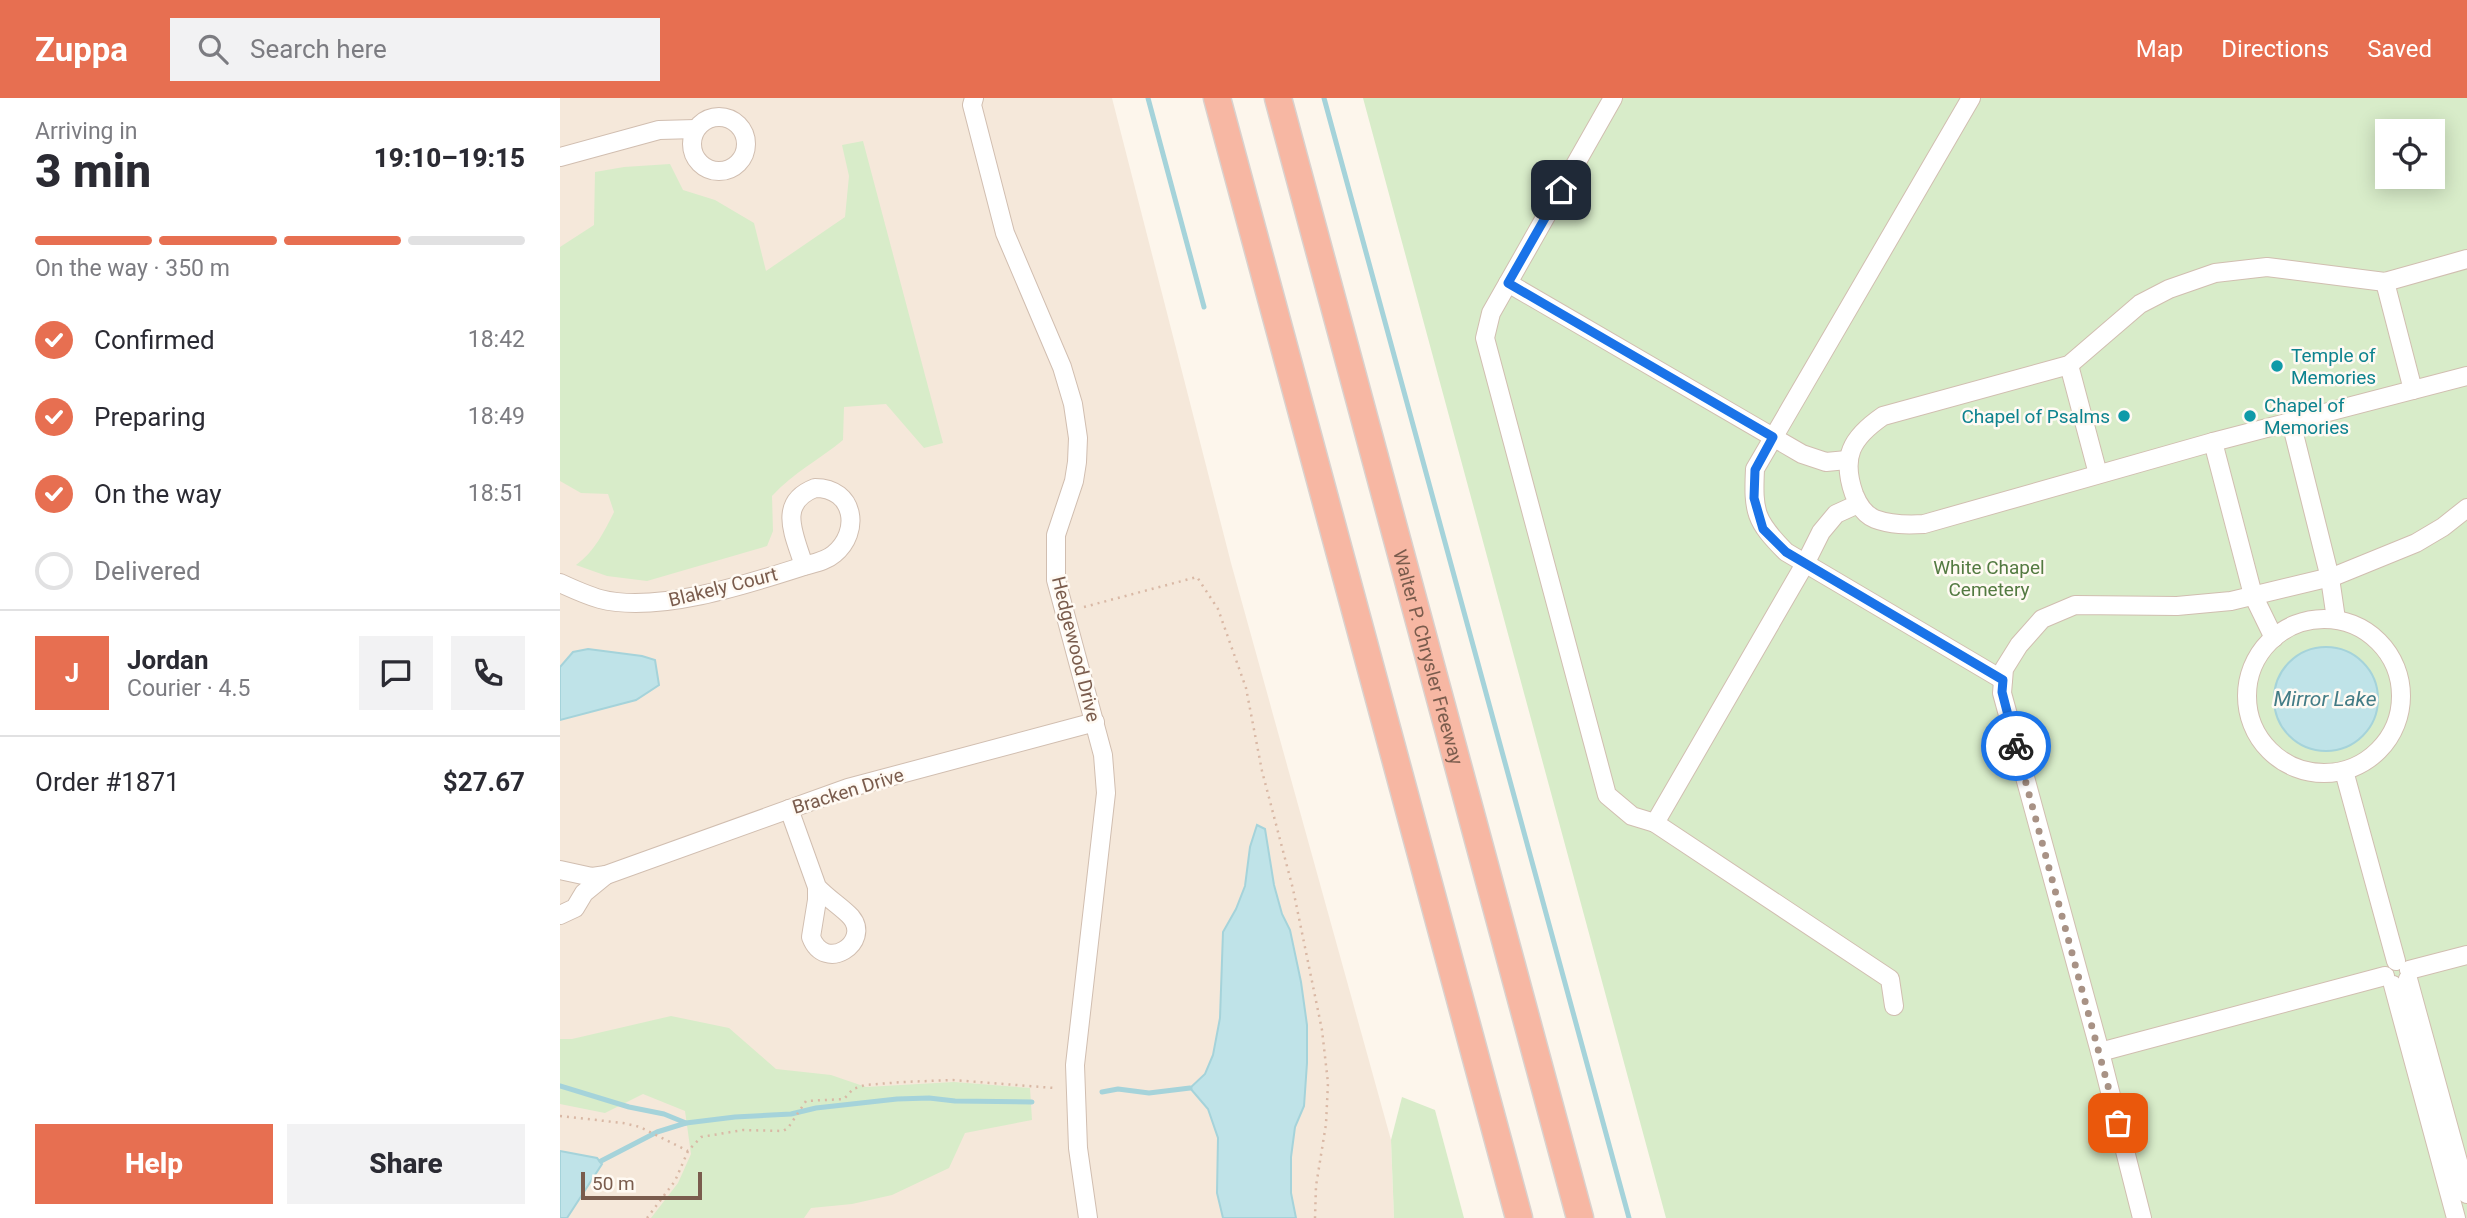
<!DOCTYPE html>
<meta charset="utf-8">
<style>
:root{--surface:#fff;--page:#f2f2f3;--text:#2b2b33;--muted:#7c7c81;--line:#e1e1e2;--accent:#e76f51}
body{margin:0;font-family:Roboto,sans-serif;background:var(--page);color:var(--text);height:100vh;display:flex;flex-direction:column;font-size:26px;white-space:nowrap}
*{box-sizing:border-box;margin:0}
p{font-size:23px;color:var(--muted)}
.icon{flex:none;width:38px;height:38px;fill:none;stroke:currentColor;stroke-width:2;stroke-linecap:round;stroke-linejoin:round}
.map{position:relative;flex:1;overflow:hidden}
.drawer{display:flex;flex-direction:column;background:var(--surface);width:560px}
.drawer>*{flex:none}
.tools{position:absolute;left:1815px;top:21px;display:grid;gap:14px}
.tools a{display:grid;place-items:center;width:70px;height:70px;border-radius:0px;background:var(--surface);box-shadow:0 4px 18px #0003;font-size:35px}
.scale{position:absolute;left:21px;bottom:18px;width:121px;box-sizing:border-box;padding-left:7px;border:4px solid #7a5c4d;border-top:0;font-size:19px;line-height:24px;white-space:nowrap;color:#7a5c4d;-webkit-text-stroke:5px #fffaf3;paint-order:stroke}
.pin{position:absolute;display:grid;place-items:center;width:60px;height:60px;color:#fff;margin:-30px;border-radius:14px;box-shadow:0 4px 10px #0006}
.courier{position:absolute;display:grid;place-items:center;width:70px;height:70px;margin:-35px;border:5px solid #1a73e8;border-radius:50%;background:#fff;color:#222;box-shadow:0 2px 9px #0007}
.summary em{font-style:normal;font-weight:800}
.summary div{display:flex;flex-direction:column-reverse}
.summary{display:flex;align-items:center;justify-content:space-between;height:119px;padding:0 35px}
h1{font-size:46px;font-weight:800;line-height:52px}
.bar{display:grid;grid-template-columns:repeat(4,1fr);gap:10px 7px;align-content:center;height:84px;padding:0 35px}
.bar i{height:9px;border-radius:5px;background:var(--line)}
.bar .on{background:var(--accent)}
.bar p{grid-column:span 4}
.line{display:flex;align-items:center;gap:18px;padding:0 35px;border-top:2px solid var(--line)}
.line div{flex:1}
.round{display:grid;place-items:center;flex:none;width:74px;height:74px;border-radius:0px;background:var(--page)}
ol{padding:0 35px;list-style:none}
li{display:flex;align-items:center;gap:21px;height:77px}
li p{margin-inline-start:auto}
li .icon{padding:7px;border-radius:50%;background:var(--accent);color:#fff;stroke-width:4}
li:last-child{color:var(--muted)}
li i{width:38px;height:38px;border:4px solid var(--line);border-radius:50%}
.primary-button{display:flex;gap:14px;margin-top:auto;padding:14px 35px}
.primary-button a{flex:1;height:80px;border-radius:0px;background:var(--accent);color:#fff;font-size:28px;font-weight:800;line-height:80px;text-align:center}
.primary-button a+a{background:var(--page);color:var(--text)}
header{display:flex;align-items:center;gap:42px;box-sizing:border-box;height:98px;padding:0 35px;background:var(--accent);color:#fff}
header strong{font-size:33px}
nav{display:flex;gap:38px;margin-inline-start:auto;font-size:24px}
.search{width:490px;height:63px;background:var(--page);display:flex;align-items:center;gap:18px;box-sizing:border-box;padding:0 24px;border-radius:0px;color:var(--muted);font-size:26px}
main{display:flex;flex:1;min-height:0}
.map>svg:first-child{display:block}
</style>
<header>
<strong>Zuppa</strong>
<div class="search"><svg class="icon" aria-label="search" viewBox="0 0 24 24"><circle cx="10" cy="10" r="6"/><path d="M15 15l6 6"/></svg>Search here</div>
<nav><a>Map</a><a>Directions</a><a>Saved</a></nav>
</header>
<main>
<section class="drawer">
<div class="summary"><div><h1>3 min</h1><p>Arriving in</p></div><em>19:10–19:15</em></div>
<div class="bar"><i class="on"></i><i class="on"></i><i class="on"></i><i></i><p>On the way · 350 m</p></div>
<ol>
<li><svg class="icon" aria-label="check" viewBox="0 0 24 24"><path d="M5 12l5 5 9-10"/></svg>Confirmed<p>18:42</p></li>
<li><svg class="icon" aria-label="check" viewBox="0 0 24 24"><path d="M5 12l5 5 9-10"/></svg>Preparing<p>18:49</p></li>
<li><svg class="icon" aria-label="check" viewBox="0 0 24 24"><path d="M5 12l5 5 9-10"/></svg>On the way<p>18:51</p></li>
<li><i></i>Delivered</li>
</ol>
<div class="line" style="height:126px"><b class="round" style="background:var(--accent);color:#fff">J</b><div><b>Jordan</b><p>Courier · 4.5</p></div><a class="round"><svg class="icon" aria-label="chat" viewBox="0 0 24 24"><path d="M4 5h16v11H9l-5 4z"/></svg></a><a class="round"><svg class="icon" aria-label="phone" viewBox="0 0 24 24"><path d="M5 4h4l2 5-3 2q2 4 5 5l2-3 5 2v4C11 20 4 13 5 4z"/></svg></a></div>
<div class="line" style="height:91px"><div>Order #1871</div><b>$27.67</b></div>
<div class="primary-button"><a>Help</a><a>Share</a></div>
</section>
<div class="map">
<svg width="1907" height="1120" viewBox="0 0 1907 1120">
<rect width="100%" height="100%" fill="#fdf6ec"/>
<polygon fill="#f5e8da" points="0,0 552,0 671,465 831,1042 834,1120 0,1120"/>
<g fill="#d8ecc9" fill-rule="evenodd">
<path d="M803 0H1907V1120H1106ZM1827 33H1872V79H1827Z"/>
<path d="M303 43 383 345 364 350 326 306 284 309 283 342C259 362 234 374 212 398L213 433 207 448 87 483 47 478 16 467C35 453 44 434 54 414L48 396 21 395 0 383V149L34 127 35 74 64 69 110 66 123 92 155 102 194 125 206 173 285 119 289 78 282 47Z"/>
<polygon points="111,918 169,930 216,971 271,977 306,989 394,984 470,990 472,1022 405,1035 389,1070 332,1097 292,1106 251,1110 244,1120 91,1120 118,1085 131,1056 125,1013 83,996 45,1015 0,1006 0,941 12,941"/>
<polygon points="842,999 875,1012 904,1120 834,1120 831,1042"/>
</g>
<g fill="#bfe3e8" stroke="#a5d3da" stroke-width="2">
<circle cx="1766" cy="601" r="52"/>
<polygon points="28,551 82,558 95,562 99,587 76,602 0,622 0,569 13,554"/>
<polygon points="697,727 705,731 714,787 722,816 730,832 741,884 747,927 747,965 744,1008 735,1029 731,1059 731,1095 736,1120 663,1120 657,1095 658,1040 648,1011 630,990 645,976 653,957 660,920 663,834 676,811 685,788 690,749"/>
<polygon points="0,1053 37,1060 42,1066 7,1120 0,1120"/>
</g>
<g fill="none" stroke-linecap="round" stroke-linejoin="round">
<g stroke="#a5d3da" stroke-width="5">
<polyline points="588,0 644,209"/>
<polyline points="764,0 1069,1120"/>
<polyline points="0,988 69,1009 104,1016 126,1025"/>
<polyline points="542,994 558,991 589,995 630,990"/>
<polyline points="41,1063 97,1034 126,1025 175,1019 231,1016 256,1010 337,1001 369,1000 395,1003 472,1004"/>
</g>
<defs>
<g id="minor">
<polyline points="414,0 412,7 445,135 502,269 513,306 518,340 517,364 514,383 496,437 496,482 543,657 546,695 515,967 518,1050 528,1120"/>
<polyline points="1053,0 931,215 925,240 1047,697 1072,718 1095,725 1246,464 1261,434 1276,416 1298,406"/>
<path d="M1411 0 1195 371C1193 414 1195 423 1226 454L1443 582"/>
<circle cx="159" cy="46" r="27"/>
<polyline points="0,59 99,32 136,31"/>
<path d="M1907 161 1825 184 1707 169 1655 175 1609 191 1580 206 1509 267 1323 318C1291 340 1281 359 1294 396 1298 406 1305 417 1315 421 1331 427 1347 427 1364 426L1653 344 1907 278"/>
<polyline points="1825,184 1853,292"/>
<polyline points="948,185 1242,356 1266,364 1287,362"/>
<polyline points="1509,267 1538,376"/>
<polyline points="1731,324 1770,480 1776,521"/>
<polyline points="1653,344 1693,497 1714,540"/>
<path d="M255 390C295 390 301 434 274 456 266 463 254 465 244 468 235 438 216 405 255 390Z"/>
<path d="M0 485C13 491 26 497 40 501 97 516 188 486 244 468"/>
<circle cx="1764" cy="598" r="77"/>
<polyline points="1784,673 1836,863"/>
<path d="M229 711 257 789V802L251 839C265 876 312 844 291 819 283 810 267 800 257 789"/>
<polyline points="1095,725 1330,881 1334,908"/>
<polyline points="0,772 32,779 46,777 288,690 535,624"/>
<polyline points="0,817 15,810 24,795 46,777"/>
<polyline points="1849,872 1907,857"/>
<polyline points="1848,881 1907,1096"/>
<polyline points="1833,887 1896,1120"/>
<polyline points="1540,954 1825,878"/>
<polyline points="1582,1120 1540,954 1442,595 1444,571 1459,547 1482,521 1515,507 1617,508 1671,503 1775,478 1856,445 1883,429 1907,410"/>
</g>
<g id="highway">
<polyline points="657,0 959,1120"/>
<path id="s1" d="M718 0 1020 1120"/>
</g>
</defs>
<use href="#minor" stroke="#d1beb0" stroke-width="20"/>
<use href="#highway" stroke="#dad1cd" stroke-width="29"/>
<g stroke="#d9b8a5" stroke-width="2.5" stroke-dasharray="2 5" stroke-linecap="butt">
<polyline points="524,509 637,479 658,511 686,590 702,673 733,791 762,932 768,985 766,1026 756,1088 755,1120"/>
<polyline points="0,1018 63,1025 80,1029 128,1053"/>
<polyline points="87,1120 115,1083 128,1053 141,1039 183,1032 223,1033 228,1030 246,1003 284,1001 293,991 305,987 343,984 393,982 494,990"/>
</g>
<use href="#minor" stroke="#fff" stroke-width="18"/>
<use href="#highway" stroke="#f7b7a3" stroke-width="26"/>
</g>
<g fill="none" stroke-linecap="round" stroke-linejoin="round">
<polyline stroke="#a89285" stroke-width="7" stroke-dasharray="0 12.6" points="1456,648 1558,1025"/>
<polyline stroke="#1a73e8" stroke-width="9" points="1001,92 948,185 1213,339 1195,372 1194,400 1203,431 1226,454 1443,582 1442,594 1456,648"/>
</g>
<g fill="#0f9aa8" stroke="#fffaf3" stroke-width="2.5">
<circle cx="1717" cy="268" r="7"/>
<circle cx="1564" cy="318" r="7"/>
<circle cx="1690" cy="318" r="7"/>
</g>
<g text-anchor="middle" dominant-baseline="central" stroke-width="5" stroke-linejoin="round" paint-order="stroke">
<g font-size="19" fill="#0d838f" stroke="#fffaf3" text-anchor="start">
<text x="1731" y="257">Temple of<tspan x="1731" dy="22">Memories</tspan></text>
<text x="1704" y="307">Chapel of<tspan x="1704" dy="22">Memories</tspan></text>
<text x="1550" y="318" text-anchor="end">Chapel of Psalms</text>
</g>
<g font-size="19" fill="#537a41" stroke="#fffaf3">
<text x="1429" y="469">White Chapel<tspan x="1429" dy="22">Cemetery</tspan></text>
</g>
<g font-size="19" fill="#7a5c4d" stroke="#fffaf3">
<text transform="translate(163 489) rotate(-14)">Blakely Court</text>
<text transform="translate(516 551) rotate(76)">Hedgewood Drive</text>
<text stroke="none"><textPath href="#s1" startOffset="579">Walter P. Chrysler Freeway</textPath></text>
<text transform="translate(288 693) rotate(-17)">Bracken Drive</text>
</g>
<g font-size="21" font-style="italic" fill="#437c86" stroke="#fffaf3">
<text x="1765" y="601">Mirror Lake</text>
</g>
</g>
</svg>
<div class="tools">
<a><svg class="icon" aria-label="locate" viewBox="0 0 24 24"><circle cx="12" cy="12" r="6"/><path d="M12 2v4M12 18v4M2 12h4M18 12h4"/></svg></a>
</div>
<div class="scale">50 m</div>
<div class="pin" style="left:1558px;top:1025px;background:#ea580c"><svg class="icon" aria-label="bag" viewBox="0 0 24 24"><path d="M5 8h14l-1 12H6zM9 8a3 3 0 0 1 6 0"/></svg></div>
<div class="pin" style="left:1001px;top:92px;background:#1f2937"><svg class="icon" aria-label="home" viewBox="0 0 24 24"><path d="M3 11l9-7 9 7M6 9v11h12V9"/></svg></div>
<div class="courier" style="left:1456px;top:648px"><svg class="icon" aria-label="bike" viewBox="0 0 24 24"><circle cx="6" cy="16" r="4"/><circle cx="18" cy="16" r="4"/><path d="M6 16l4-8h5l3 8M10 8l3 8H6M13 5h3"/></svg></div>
</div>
</main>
